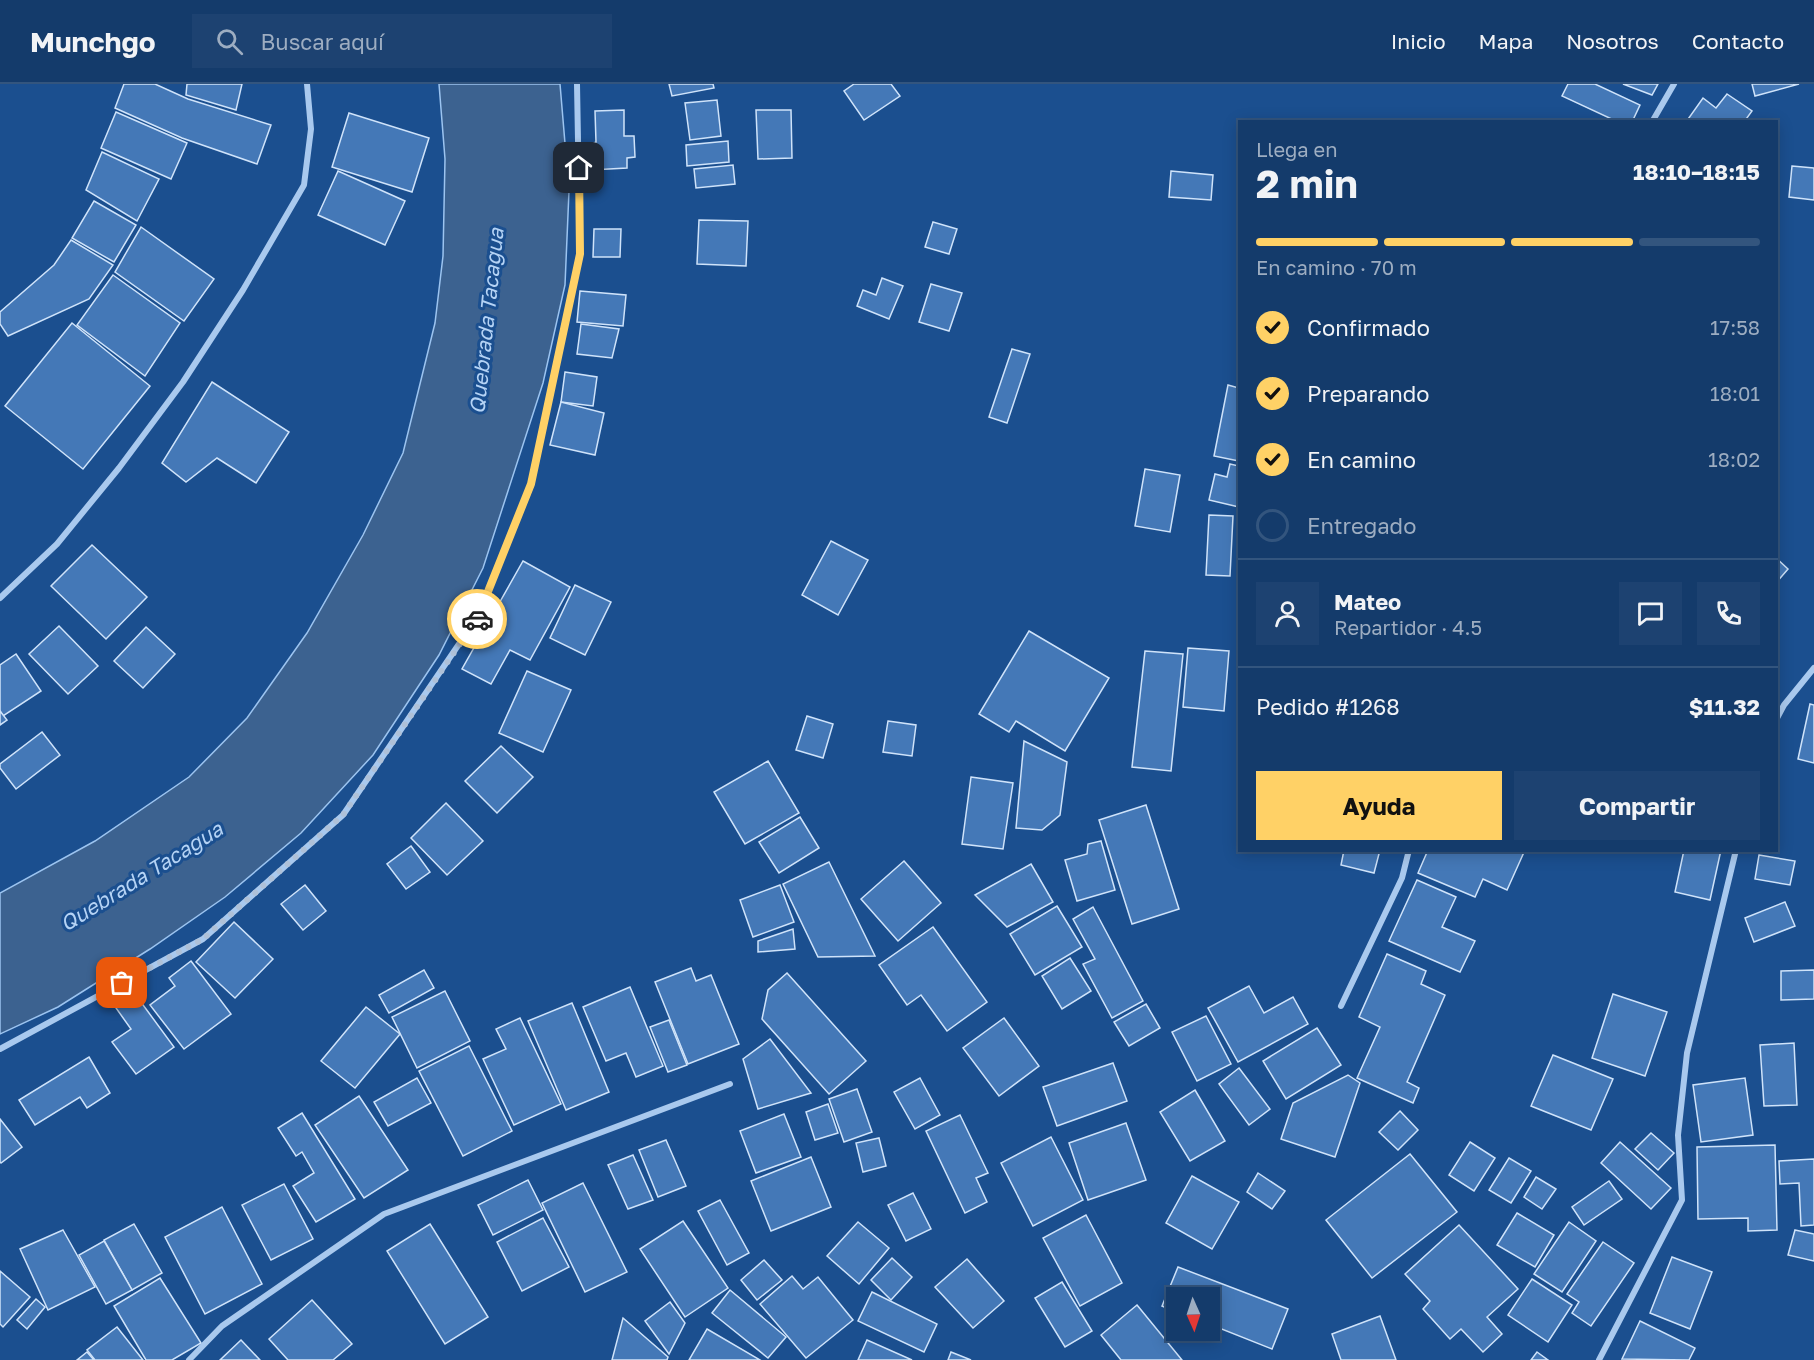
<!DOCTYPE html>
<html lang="es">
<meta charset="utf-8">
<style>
:root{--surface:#143b6b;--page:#1d4271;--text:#f1f3f6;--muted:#9dadc1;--line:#33557e;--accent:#ffd166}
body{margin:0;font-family:"Golos Text",sans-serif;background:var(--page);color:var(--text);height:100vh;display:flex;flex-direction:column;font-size:22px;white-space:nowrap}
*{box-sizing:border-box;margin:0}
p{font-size:20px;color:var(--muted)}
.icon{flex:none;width:33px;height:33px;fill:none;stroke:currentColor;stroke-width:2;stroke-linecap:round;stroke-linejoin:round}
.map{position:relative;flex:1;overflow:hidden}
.side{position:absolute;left:1238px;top:36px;width:540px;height:732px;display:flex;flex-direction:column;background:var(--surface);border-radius:0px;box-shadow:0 3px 15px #0003,0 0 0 2px var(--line)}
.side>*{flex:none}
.needle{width:39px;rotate:177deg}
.fabs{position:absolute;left:1166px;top:1203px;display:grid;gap:12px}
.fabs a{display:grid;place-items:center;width:54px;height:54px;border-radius:0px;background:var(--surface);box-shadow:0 3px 15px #0003,0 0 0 2px var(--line);font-size:30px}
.pin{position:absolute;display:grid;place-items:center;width:51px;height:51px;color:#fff;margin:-26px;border-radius:12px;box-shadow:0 3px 9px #0006}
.courier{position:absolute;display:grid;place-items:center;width:60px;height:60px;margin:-30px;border:4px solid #ffd166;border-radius:50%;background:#fff;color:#222;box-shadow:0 2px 8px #0007}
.head em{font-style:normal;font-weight:700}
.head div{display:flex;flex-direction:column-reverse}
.head{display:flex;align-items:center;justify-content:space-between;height:102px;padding:0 18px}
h1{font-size:39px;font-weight:700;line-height:45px}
.bar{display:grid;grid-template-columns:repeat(4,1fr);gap:9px 6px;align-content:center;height:72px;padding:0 18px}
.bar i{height:8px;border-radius:4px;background:var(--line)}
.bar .current{background:var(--accent)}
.bar p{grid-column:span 4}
.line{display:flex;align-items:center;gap:15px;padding:0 18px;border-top:2px solid var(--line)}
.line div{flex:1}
.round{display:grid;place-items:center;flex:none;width:63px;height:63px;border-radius:0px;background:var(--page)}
ol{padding:0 18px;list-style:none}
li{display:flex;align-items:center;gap:18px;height:66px}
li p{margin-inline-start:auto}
li .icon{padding:6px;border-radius:50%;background:var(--accent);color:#111;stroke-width:4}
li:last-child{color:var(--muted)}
li i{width:33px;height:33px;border:3px solid var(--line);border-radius:50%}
.button{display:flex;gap:12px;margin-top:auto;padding:12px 18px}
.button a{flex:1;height:69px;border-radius:0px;background:var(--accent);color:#111;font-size:24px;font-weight:700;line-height:69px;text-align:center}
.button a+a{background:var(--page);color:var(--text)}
header{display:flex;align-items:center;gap:36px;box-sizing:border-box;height:84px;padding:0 30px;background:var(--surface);border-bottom:2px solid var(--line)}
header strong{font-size:28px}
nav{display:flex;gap:33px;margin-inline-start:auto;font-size:21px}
.search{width:420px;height:54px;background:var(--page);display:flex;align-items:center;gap:15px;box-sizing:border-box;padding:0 21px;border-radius:0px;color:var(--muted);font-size:22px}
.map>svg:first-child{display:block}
</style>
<header>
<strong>Munchgo</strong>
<div class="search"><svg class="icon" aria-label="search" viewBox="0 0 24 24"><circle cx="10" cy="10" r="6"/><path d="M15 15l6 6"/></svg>Buscar aquí</div>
<nav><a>Inicio</a><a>Mapa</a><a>Nosotros</a><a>Contacto</a></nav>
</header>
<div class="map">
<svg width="1814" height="1276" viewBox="0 0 1814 1276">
<rect width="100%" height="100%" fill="#1b4f8f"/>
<polygon fill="#3c6290" stroke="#9cc4f0" stroke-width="1.5" points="439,0 560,0 569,107 565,201 543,299 483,484 439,571 373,671 301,749 225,813 150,865 58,923 0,950 0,809 95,757 189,693 247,634 307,549 363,451 403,369 435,239 443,172 445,75"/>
<g fill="#4478b7" stroke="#cfe3fa" stroke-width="1.5">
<polygon points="124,0 155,0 188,15 271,41 257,80 182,54 115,24"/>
<polygon points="187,0 242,0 236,26 186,11"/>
<polygon points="669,0 713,0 714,4 672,12"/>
<polygon points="854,0 891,0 900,12 864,36 844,7"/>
<polygon points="1568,0 1595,0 1640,21 1632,38 1618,38 1562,12"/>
<polygon points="1623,0 1658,0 1652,11"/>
<polygon points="1752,0 1799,0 1755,12"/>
<polygon points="1727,10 1752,27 1744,38 1686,38 1703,14 1716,24"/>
<polygon points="717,16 721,52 690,56 685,19"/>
<polygon points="624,26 624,52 634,52 635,73 627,74 627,84 591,86 590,61 596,58 595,27"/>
<polygon points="756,26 791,26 792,74 758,75"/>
<polygon points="116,28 187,59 171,95 101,64"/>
<polygon points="349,29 429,54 412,108 332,83"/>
<polygon points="728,57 729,78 687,82 686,61"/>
<polygon points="102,68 159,95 137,137 86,106"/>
<polygon points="733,81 735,100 696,104 694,85"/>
<polygon points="1792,82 1814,84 1814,116 1789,113"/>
<polygon points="338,87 405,117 385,161 318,131"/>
<polygon points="1171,87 1213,91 1211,116 1169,113"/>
<polygon points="94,117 136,141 114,178 72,154"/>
<polygon points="699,136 748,137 746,182 697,180"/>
<polygon points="933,138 957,145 949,170 925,163"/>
<polygon points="141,143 214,195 184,237 115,188"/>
<polygon points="594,145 621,145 620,173 593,173"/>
<polygon points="71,156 113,181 89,215 8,252 0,240 0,228 54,181"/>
<polygon points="113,191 180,239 145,292 77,241"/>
<polygon points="882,194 903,202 889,235 857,222 863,206 876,211"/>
<polygon points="931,200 962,209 949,247 919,238"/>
<polygon points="580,207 626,211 623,242 577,238"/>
<polygon points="72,239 150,302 83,385 5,322"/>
<polygon points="581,240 619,245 612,274 577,270"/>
<polygon points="1012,265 1030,270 1007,339 989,333"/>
<polygon points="565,288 597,293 593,322 561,318"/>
<polygon points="212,298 289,348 256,399 217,374 186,398 162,379"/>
<polygon points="1228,301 1239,304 1239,377 1214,372"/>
<polygon points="561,318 604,329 595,371 550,361"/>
<polygon points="1230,380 1239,382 1239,423 1209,416 1215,390 1227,393"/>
<polygon points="1145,385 1180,391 1170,448 1135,442"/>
<polygon points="1209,431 1233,432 1230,492 1206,491"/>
<polygon points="831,457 868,476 838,531 802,511"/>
<polygon points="92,461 147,513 106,555 51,502"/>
<polygon points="1776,474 1788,485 1776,499"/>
<polygon points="523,477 570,503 530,576 510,566 491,600 462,585"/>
<polygon points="575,501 611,518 585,571 550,554"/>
<polygon points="59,542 98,582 68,610 29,570"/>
<polygon points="146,543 175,570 143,604 114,577"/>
<polygon points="1029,547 1109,594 1065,667 1016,637 1009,648 979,630"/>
<polygon points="1188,564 1229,567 1224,627 1183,623"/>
<polygon points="1145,567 1183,570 1171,687 1132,683"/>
<polygon points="16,570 41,607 3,632 0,627 0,581"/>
<polygon points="527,587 571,606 543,668 499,649"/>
<polygon points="1810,620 1814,621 1814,679 1798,675"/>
<polygon points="0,627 7,636 0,641"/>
<polygon points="807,632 833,640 823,674 796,666"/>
<polygon points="888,637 916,641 912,672 883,668"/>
<polygon points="42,648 60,671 16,705 0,684 0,680"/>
<polygon points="1024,657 1067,678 1060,731 1042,746 1016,744"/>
<polygon points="501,662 533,693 497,729 465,697"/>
<polygon points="768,677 799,729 745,760 714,708"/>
<polygon points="971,693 1013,699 1003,765 962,760"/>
<polygon points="446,719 483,757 447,791 411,754"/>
<polygon points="1146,721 1179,825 1132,840 1099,736"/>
<polygon points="800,733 819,764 779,789 759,758"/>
<polygon points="1101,757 1115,806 1077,817 1065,776 1087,770 1088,760"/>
<polygon points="411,762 430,788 406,805 387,780"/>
<polygon points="1344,766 1380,766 1374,789 1341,781"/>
<polygon points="1428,766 1525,766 1507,806 1483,795 1475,813 1418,789"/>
<polygon points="1684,766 1721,766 1710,816 1675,808"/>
<polygon points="1759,771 1795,777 1790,801 1755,795"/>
<polygon points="904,777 941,819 898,857 861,815"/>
<polygon points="829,778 875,872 818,873 783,800"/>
<polygon points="1031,780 1053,818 1007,843 975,811"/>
<polygon points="1417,796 1456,813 1442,843 1475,857 1460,888 1389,857"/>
<polygon points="305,801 326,827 303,846 281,820"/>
<polygon points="780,801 794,838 753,853 740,816"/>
<polygon points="1785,818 1795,842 1754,858 1745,834"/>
<polygon points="1057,822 1082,863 1035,891 1010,850"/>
<polygon points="1093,823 1143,917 1112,934 1083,880 1095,875 1073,835"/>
<polygon points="234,838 273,875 235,914 196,878"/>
<polygon points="933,843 987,918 947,947 921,911 907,921 879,881"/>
<polygon points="793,845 795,865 758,868 758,857"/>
<polygon points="1387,870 1426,887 1421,900 1445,911 1407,998 1419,1004 1413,1019 1357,994 1380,943 1359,933"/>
<polygon points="1070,874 1091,907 1062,925 1042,892"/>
<polygon points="191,877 231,930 184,965 150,921 175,902 169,894"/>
<polygon points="691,884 696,897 711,891 739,960 688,980 655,898"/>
<polygon points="424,886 434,904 389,929 379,911"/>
<polygon points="1814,886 1814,915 1781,916 1781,887"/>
<polygon points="787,889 866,977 829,1010 762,935 768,906"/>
<polygon points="1249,902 1264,929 1293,913 1308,940 1238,978 1208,924"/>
<polygon points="630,903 663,982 636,993 626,969 606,977 583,923"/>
<polygon points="445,907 470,957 417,984 392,933"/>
<polygon points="135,910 174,963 136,990 112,958 131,945 116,924"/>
<polygon points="1613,910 1667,928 1645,992 1592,974"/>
<polygon points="572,919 609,1008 566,1026 528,937"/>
<polygon points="1146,920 1160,944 1129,962 1114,938"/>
<polygon points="366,923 400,950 355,1004 321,977"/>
<polygon points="1206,932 1231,980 1197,997 1172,948"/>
<polygon points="520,934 561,1020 514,1041 483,975 506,965 496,945"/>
<polygon points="1004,934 1039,982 999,1012 963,964"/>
<polygon points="669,936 687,981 668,988 650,943"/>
<polygon points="1317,944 1341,981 1286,1015 1263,977"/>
<polygon points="770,955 811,1009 758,1025 743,975"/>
<polygon points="1794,959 1797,1021 1764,1022 1760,961"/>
<polygon points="469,962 512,1047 463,1072 419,987"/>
<polygon points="1553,971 1613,995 1591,1046 1531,1022"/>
<polygon points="89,973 110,1009 87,1024 80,1013 35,1041 19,1016"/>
<polygon points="1113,979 1127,1017 1057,1042 1043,1003"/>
<polygon points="1239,984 1270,1025 1249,1041 1219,1000"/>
<polygon points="1348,991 1360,999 1335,1073 1281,1055 1293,1019"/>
<polygon points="417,994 431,1019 388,1042 374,1018"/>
<polygon points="920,994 940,1031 915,1045 894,1008"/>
<polygon points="1745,994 1753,1051 1701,1058 1693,1001"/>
<polygon points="857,1005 872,1048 844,1058 829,1015"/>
<polygon points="1195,1006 1225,1057 1190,1077 1160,1028"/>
<polygon points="359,1012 408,1086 364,1114 315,1041"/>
<polygon points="828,1020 838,1049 815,1056 806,1028"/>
<polygon points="1400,1027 1418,1046 1398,1066 1379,1048"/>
<polygon points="302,1029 355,1115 316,1138 293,1102 314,1089 302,1068 296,1072 278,1044"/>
<polygon points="784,1030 801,1073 756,1089 740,1047"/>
<polygon points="960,1031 988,1089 976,1094 987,1118 965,1129 926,1047"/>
<polygon points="0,1035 22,1063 1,1079 0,1078"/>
<polygon points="1126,1039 1146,1096 1088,1116 1069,1059"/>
<polygon points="1651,1049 1674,1069 1658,1086 1635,1065"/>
<polygon points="1051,1053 1083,1116 1033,1142 1001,1079"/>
<polygon points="879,1054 886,1082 863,1088 856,1059"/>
<polygon points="666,1056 686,1102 658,1113 639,1066"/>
<polygon points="1470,1058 1495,1074 1474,1107 1449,1091"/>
<polygon points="1620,1058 1671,1104 1651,1125 1601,1079"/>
<polygon points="1775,1061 1777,1146 1748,1147 1748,1134 1698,1135 1697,1063"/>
<polygon points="1410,1070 1457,1128 1372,1194 1326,1136"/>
<polygon points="633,1071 653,1116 628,1125 608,1081"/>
<polygon points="811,1073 831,1123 771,1147 751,1097"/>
<polygon points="1509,1074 1531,1087 1511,1119 1489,1106"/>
<polygon points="1814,1075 1814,1141 1801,1142 1799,1099 1780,1100 1779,1077"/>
<polygon points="1258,1089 1285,1107 1272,1125 1247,1108"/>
<polygon points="1192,1092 1239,1118 1212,1165 1166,1139"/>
<polygon points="1536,1093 1556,1105 1542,1125 1524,1113"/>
<polygon points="528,1096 543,1126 493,1151 478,1121"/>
<polygon points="1609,1097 1622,1115 1584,1141 1572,1123"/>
<polygon points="583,1099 627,1188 585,1208 542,1119"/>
<polygon points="284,1100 313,1155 271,1176 242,1121"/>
<polygon points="913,1109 931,1145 906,1157 888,1121"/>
<polygon points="720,1116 749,1169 727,1181 698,1127"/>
<polygon points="222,1123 262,1200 205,1230 165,1153"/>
<polygon points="1517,1129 1554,1151 1535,1183 1497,1161"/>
<polygon points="1086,1131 1122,1199 1080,1222 1043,1154"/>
<polygon points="543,1134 569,1183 522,1207 497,1158"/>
<polygon points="683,1137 728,1204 685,1233 640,1165"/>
<polygon points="858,1138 889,1164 859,1200 827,1172"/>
<polygon points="1569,1138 1596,1157 1562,1208 1534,1190"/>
<polygon points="134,1140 162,1189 132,1206 104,1156"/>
<polygon points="430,1140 488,1233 445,1260 387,1167"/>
<polygon points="1459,1141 1518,1205 1487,1233 1502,1250 1483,1268 1461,1245 1450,1255 1423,1225 1430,1217 1405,1190"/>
<polygon points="63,1146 95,1203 48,1226 20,1165"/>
<polygon points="1795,1146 1814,1150 1814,1177 1788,1171"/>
<polygon points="104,1157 132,1206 106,1220 79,1171"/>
<polygon points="1603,1158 1634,1179 1591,1242 1572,1229 1579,1218 1567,1210"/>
<polygon points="1672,1173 1712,1188 1690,1245 1650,1229"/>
<polygon points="892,1174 912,1193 891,1216 871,1196"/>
<polygon points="967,1175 1004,1217 973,1244 935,1203"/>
<polygon points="764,1176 782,1196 757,1216 741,1196"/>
<polygon points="1178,1183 1288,1225 1272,1265 1209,1240 1209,1214 1176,1214 1176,1228 1162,1222"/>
<polygon points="0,1187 30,1213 3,1243 0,1240"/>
<polygon points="792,1192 803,1205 818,1193 853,1236 806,1274 760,1220"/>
<polygon points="160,1194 201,1259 172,1276 146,1276 114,1222"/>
<polygon points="1532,1195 1572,1221 1548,1258 1508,1231"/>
<polygon points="1062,1198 1092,1247 1065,1263 1035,1214"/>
<polygon points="730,1206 786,1253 768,1274 712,1229"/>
<polygon points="872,1208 937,1240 924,1268 858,1237"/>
<polygon points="36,1215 45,1223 27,1245 17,1236"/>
<polygon points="312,1216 352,1260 333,1276 288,1276 269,1255"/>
<polygon points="670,1218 685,1239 669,1270 645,1237"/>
<polygon points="1137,1221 1182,1276 1121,1276 1101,1251"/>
<polygon points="1380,1232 1396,1276 1341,1276 1332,1250"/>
<polygon points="623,1234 668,1273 667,1276 612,1276"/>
<polygon points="1640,1237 1695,1264 1689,1276 1622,1275"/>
<polygon points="117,1243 143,1276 95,1276 87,1266"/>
<polygon points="707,1245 760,1276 689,1276"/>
<polygon points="241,1256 260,1276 220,1276"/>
<polygon points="867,1256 912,1276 858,1276"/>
<polygon points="87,1268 94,1276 77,1276"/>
<polygon points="951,1268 971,1276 948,1276"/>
<polygon points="1537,1268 1548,1276 1531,1276"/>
</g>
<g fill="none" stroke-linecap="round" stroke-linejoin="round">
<g stroke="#a9c9ee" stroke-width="6">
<polyline points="1652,38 1674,0"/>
<polyline points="0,514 57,460 119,384 183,298 243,206 304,101 311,45 307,0"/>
<polyline points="1776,636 1784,621 1814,584"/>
<polyline points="1341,922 1402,794 1409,766"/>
<polyline points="0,965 203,855 343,731 478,532 531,401 580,170 577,0"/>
<polyline points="189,1276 222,1242 384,1130 730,1000"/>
<polyline points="1599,1276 1682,1116 1678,1051 1687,969 1736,766"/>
</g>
</g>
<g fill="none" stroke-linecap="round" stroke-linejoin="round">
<polyline stroke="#afc1d8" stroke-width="6" stroke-dasharray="0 10.8" points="122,899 203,855 343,731 477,535"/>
<polyline stroke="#ffd166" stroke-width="8" points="477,535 531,400 580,170 579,84"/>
</g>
<g text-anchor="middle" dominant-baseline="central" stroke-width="6" stroke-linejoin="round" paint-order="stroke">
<g font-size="21" font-style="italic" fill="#b5d3f5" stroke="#1b4f8f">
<text transform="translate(486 237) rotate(-84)">Quebrada Tacagua</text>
<text transform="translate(141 792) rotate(-32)">Quebrada Tacagua</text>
</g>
</g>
</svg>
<div class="fabs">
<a><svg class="needle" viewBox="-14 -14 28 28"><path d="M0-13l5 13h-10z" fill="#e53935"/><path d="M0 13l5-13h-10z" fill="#9dadc1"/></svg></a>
</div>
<div class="pin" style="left:122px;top:899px;background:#ea580c"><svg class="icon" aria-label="bag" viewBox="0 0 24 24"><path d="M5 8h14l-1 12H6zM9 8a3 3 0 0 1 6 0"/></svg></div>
<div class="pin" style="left:579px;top:84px;background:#1f2937"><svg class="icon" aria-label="home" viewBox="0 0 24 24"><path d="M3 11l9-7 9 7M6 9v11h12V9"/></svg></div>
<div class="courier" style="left:477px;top:535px"><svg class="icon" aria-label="car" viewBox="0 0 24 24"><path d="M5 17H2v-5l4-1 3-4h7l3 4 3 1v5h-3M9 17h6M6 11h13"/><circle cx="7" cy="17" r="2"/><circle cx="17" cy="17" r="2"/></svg></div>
<section class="side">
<div class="head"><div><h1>2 min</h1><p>Llega en</p></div><em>18:10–18:15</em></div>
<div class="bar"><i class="current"></i><i class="current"></i><i class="current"></i><i></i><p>En camino · 70 m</p></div>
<ol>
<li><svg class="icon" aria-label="check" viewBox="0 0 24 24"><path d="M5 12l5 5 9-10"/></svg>Confirmado<p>17:58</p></li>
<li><svg class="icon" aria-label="check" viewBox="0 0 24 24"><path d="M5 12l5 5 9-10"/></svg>Preparando<p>18:01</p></li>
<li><svg class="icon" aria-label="check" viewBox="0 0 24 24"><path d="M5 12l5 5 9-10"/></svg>En camino<p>18:02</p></li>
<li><i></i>Entregado</li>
</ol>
<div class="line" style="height:108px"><a class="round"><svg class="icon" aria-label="person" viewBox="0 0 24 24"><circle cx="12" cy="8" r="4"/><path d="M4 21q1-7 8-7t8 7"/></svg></a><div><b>Mateo</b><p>Repartidor · 4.5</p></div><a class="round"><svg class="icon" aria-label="chat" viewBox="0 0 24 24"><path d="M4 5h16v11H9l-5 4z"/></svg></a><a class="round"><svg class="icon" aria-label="phone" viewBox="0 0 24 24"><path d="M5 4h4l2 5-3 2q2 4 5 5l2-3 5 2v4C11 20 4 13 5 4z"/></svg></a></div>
<div class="line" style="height:78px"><div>Pedido #1268</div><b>$11.32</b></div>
<div class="button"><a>Ayuda</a><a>Compartir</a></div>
</section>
</div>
